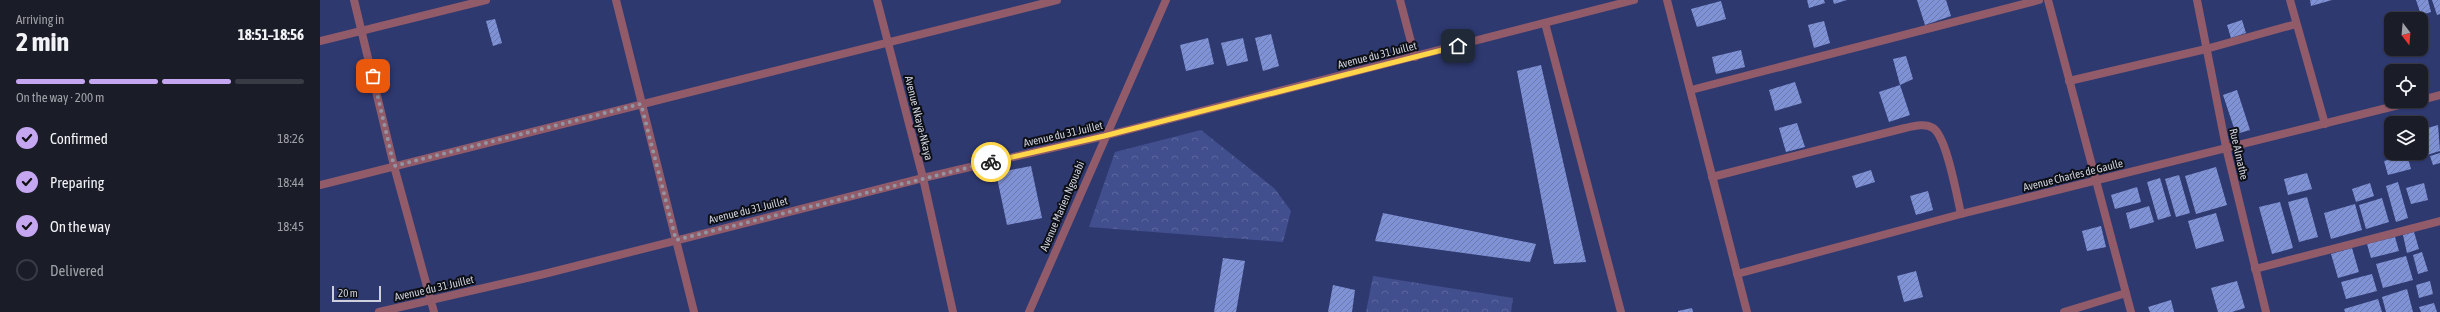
<!DOCTYPE html>
<meta charset="utf-8">
<style>
:root{--surface:#1a1c27;--page:#23252f;--text:#f1f3f6;--muted:#9fa1a7;--line:#383a44;--accent:#c5a6f0}
body{margin:0;font-family:"Asap Condensed",sans-serif;background:var(--page);color:var(--text);height:100vh;display:flex;flex-direction:column;font-size:15px;white-space:nowrap}
*{box-sizing:border-box;margin:0}
p{font-size:13px;color:var(--muted)}
.icon{flex:none;width:22px;height:22px;fill:none;stroke:currentColor;stroke-width:2;stroke-linecap:round;stroke-linejoin:round}
.map{position:relative;flex:1;overflow:hidden}
.drawer{display:flex;flex-direction:column;background:var(--surface);width:320px}
.drawer>*{flex:none}
.needle{width:26px;rotate:164deg}
.tools{position:absolute;left:2064px;top:12px;display:grid;gap:8px}
.tools a{display:grid;place-items:center;width:44px;height:44px;border-radius:8px;background:var(--surface);box-shadow:0 1px 3px #0004,0 0 0 1px var(--line);font-size:20px}
.scale{position:absolute;left:12px;bottom:10px;width:49px;box-sizing:border-box;padding-left:4px;border:2px solid #ced1db;border-top:0;font-size:11px;line-height:14px;white-space:nowrap;color:#ced1db;-webkit-text-stroke:3px #0d0f16;paint-order:stroke}
.pin{position:absolute;display:grid;place-items:center;width:34px;height:34px;color:#fff;margin:-17px;border-radius:8px;box-shadow:0 2px 6px #0006}
.courier{position:absolute;display:grid;place-items:center;width:40px;height:40px;margin:-20px;border:3px solid #ffd54a;border-radius:50%;background:#fff;color:#222;box-shadow:0 1px 5px #0007}
.headline em{font-style:normal;font-weight:700}
.headline div{display:flex;flex-direction:column-reverse}
.headline{display:flex;align-items:center;justify-content:space-between;height:68px;padding:0 16px}
h1{font-size:26px;font-weight:700;line-height:30px}
.bar{display:grid;grid-template-columns:repeat(4,1fr);gap:6px 4px;align-content:center;height:48px;padding:0 16px}
.bar i{height:5px;border-radius:3px;background:var(--line)}
.bar .current{background:var(--accent)}
.bar p{grid-column:span 4}
ol{padding:0 16px;list-style:none}
li{display:flex;align-items:center;gap:12px;height:44px}
li p{margin-inline-start:auto}
li .icon{padding:4px;border-radius:50%;background:var(--accent);color:#111;stroke-width:4}
li:last-child{color:var(--muted)}
li i{width:22px;height:22px;border:2px solid var(--line);border-radius:50%}
main{display:flex;flex:1;min-height:0}
.map>svg:first-child{display:block}
</style>
<main>
<section class="drawer">
<div class="headline"><div><h1>2 min</h1><p>Arriving in</p></div><em>18:51–18:56</em></div>
<div class="bar"><i class="current"></i><i class="current"></i><i class="current"></i><i></i><p>On the way · 200 m</p></div>
<ol>
<li><svg class="icon" aria-label="check" viewBox="0 0 24 24"><path d="M5 12l5 5 9-10"/></svg>Confirmed<p>18:26</p></li>
<li><svg class="icon" aria-label="check" viewBox="0 0 24 24"><path d="M5 12l5 5 9-10"/></svg>Preparing<p>18:44</p></li>
<li><svg class="icon" aria-label="check" viewBox="0 0 24 24"><path d="M5 12l5 5 9-10"/></svg>On the way<p>18:45</p></li>
<li><i></i>Delivered</li>
</ol>
</section>
<div class="map">
<svg width="2120" height="312" viewBox="0 0 2120 312">
<defs>
<pattern id="forest-crowns" width="20" height="18" patternUnits="userSpaceOnUse"><rect width="20" height="18" fill="#414f8e"/><path d="M2 6a3 3 0 1 1 6 0M12 15a3 3 0 1 1 6 0" fill="none" stroke="#5b679d"/></pattern>
<pattern id="building-hatch" width="6" height="6" patternUnits="userSpaceOnUse"><rect width="6" height="6" fill="#8092d6"/><path d="M-1 1l2-2M0 6l6-6M5 7l2-2" fill="none" stroke="#6c79aa"/></pattern>
</defs>
<rect width="100%" height="100%" fill="#222634"/>
<path fill="#2e3970" fill-rule="evenodd" d="M0 0H2120V312H0ZM2071 19H2101V49H2071ZM2071 71H2101V101H2071ZM2071 123H2101V153H2071Z"/>
<g fill="url(#forest-crowns)">
<polygon points="881,130 955,189 971,211 963,242 769,227 795,152"/>
<polygon points="1053,276 1193,298 1191,312 1046,312"/>
</g>
<g fill="url(#building-hatch)">
<polygon points="1487,0 1504,0 1505,3 1489,8"/>
<polygon points="1513,0 1527,0 1514,4"/>
<polygon points="1597,0 1626,0 1631,16 1605,25"/>
<polygon points="1990,0 2012,0 1991,6"/>
<polygon points="2096,0 2108,0 2111,12 2101,15"/>
<polygon points="2112,0 2120,0 2120,14 2117,15"/>
<polygon points="1401,1 1406,19 1377,27 1371,9"/>
<polygon points="175,19 182,43 173,46 166,21"/>
<polygon points="1922,20 1926,33 1911,38 1907,25"/>
<polygon points="1504,21 1510,43 1494,48 1488,25"/>
<polygon points="951,34 959,66 943,71 935,38"/>
<polygon points="888,38 894,64 866,71 860,45"/>
<polygon points="923,38 928,61 907,66 901,43"/>
<polygon points="1421,50 1425,67 1396,74 1392,57"/>
<polygon points="1586,56 1593,79 1580,85 1573,59"/>
<polygon points="1221,65 1266,262 1234,264 1197,71"/>
<polygon points="1475,82 1482,103 1455,111 1449,90"/>
<polygon points="1580,85 1590,115 1569,122 1559,92"/>
<polygon points="1917,90 1930,130 1916,134 1903,95"/>
<polygon points="1477,123 1485,147 1466,152 1459,128"/>
<polygon points="2118,125 2120,151 2100,157 2101,130"/>
<polygon points="2120,153 2120,163 2113,165 2110,156"/>
<polygon points="2087,155 2091,169 2068,175 2064,161"/>
<polygon points="711,166 722,218 687,225 676,173"/>
<polygon points="1896,167 1907,205 1876,214 1865,176"/>
<polygon points="1551,170 1555,182 1536,188 1532,176"/>
<polygon points="1987,173 1992,189 1968,195 1964,179"/>
<polygon points="1859,175 1870,213 1856,217 1845,179"/>
<polygon points="1840,178 1851,216 1838,220 1827,182"/>
<polygon points="2078,182 2088,218 2076,222 2066,186"/>
<polygon points="2050,183 2054,196 2036,202 2032,189"/>
<polygon points="2104,183 2108,200 2091,204 2086,188"/>
<polygon points="1817,187 1821,202 1795,209 1791,195"/>
<polygon points="1608,191 1613,210 1596,215 1590,196"/>
<polygon points="1987,197 1998,237 1979,242 1968,202"/>
<polygon points="2062,198 2069,222 2046,229 2039,205"/>
<polygon points="1960,202 1973,248 1952,254 1939,207"/>
<polygon points="2035,204 2042,230 2011,239 2004,213"/>
<polygon points="1829,206 1834,222 1810,229 1806,213"/>
<polygon points="1063,213 1216,244 1210,262 1055,241"/>
<polygon points="1896,213 1904,241 1876,249 1868,221"/>
<polygon points="1781,226 1786,247 1767,251 1762,231"/>
<polygon points="2094,232 2099,249 2087,253 2083,235"/>
<polygon points="2075,237 2079,251 2051,258 2047,244"/>
<polygon points="2032,248 2039,272 2018,278 2011,254"/>
<polygon points="2102,252 2108,271 2098,274 2093,255"/>
<polygon points="2086,256 2093,280 2063,288 2056,264"/>
<polygon points="903,258 925,261 916,312 894,312"/>
<polygon points="1596,271 1603,297 1584,302 1577,276"/>
<polygon points="2052,274 2057,291 2026,299 2021,282"/>
<polygon points="1917,281 1925,308 1912,312 1898,312 1891,288"/>
<polygon points="2110,281 2113,294 2099,298 2096,285"/>
<polygon points="1013,285 1035,290 1032,312 1008,312"/>
<polygon points="2087,289 2093,312 2066,312 2062,297"/>
<polygon points="2058,299 2062,312 2025,312 2024,309"/>
<polygon points="1851,300 1854,312 1830,312 1828,307"/>
<polygon points="2114,303 2117,312 2101,312 2099,307"/>
<polygon points="1372,308 1373,312 1358,312 1358,311"/>
</g>
<g fill="none" stroke-linecap="round" stroke-linejoin="round">
<g stroke="#915b6a" stroke-width="8">
<polyline points="34,0 74,166 114,312"/>
<polyline points="296,0 374,312"/>
<polyline points="1080,0 1095,57"/>
<polyline points="1347,0 1427,312"/>
<polyline points="1728,0 1811,312"/>
<polyline points="1877,0 1906,147 1946,312"/>
<polyline points="1970,0 2005,124"/>
<polyline points="1225,23 1301,312"/>
<polyline points="0,41 166,0"/>
<polyline points="1749,81 1886,49 1976,24"/>
<polyline points="1371,90 1719,0"/>
<polyline points="2101,100 2120,95"/>
<path d="M1392 177 1585 128C1594 126 1605 123 1613 128 1627 137 1637 197 1641 214"/>
<polyline points="0,185 737,0"/>
<polyline points="1935,269 2120,221"/>
<polyline points="1417,274 1641,214 2095,101"/>
<polyline points="59,312 224,274 603,178 633,312"/>
<polyline points="709,312 846,0"/>
<polyline points="1744,312 1806,293"/>
</g>
<polyline stroke="#915b6a" stroke-width="8" points="557,0 603,178 784,136 1314,0"/>
</g>
<g fill="none" stroke-linecap="round" stroke-linejoin="round">
<polyline stroke="#9295a1" stroke-width="4" stroke-dasharray="0 7.2" points="53,76 74,166 321,104 356,240 671,162"/>
<polyline stroke="#ffd54a" stroke-width="5" points="671,162 784,136 1138,46"/>
</g>
<g text-anchor="middle" dominant-baseline="central" stroke-width="4" stroke-linejoin="round" paint-order="stroke">
<g font-size="11" fill="#ced1db" stroke="#0d0f16">
<text transform="translate(1057 55) rotate(-14)">Avenue du 31 Juillet</text>
<text transform="translate(599 118) rotate(76)">Avenue Nkaya-Nkaya</text>
<text transform="translate(743 134) rotate(-13)">Avenue du 31 Juillet</text>
<text transform="translate(1919 154) rotate(77)">Rue Almathe</text>
<text transform="translate(1753 175) rotate(-14)">Avenue Charles de Gaulle</text>
<text transform="translate(742 206) rotate(-67)">Avenue Marien Ngouabi</text>
<text transform="translate(428 210) rotate(-14)">Avenue du 31 Juillet</text>
<text transform="translate(114 288) rotate(-13)">Avenue du 31 Juillet</text>
</g>
</g>
</svg>
<div class="tools">
<a><svg class="needle" viewBox="-14 -14 28 28"><path d="M0-13l5 13h-10z" fill="#e53935"/><path d="M0 13l5-13h-10z" fill="#9fa1a7"/></svg></a>
<a><svg class="icon" aria-label="locate" viewBox="0 0 24 24"><circle cx="12" cy="12" r="6"/><path d="M12 2v4M12 18v4M2 12h4M18 12h4"/></svg></a>
<a><svg class="icon" aria-label="layers" viewBox="0 0 24 24"><path d="M12 4l9 5-9 5-9-5zM3 14l9 5 9-5"/></svg></a>
</div>
<div class="scale">20 m</div>
<div class="pin" style="left:53px;top:76px;background:#ea580c"><svg class="icon" aria-label="bag" viewBox="0 0 24 24"><path d="M5 8h14l-1 12H6zM9 8a3 3 0 0 1 6 0"/></svg></div>
<div class="pin" style="left:1138px;top:46px;background:#1f2937"><svg class="icon" aria-label="home" viewBox="0 0 24 24"><path d="M3 11l9-7 9 7M6 9v11h12V9"/></svg></div>
<div class="courier" style="left:671px;top:162px"><svg class="icon" aria-label="bike" viewBox="0 0 24 24"><circle cx="6" cy="16" r="4"/><circle cx="18" cy="16" r="4"/><path d="M6 16l4-8h5l3 8M10 8l3 8H6M13 5h3"/></svg></div>
</div>
</main>
